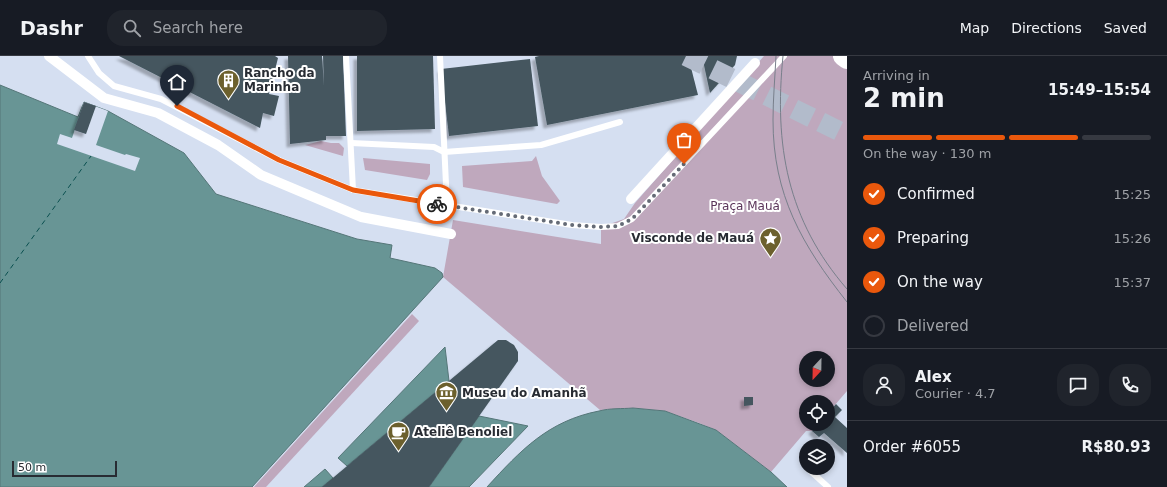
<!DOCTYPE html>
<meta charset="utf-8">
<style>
:root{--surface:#171b24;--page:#20242c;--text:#f1f3f6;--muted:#9ea1a6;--line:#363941;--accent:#ea580c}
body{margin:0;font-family:"DejaVu Sans",sans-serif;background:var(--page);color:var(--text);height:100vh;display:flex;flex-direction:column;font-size:15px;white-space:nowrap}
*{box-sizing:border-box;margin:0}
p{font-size:13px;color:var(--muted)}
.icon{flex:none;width:22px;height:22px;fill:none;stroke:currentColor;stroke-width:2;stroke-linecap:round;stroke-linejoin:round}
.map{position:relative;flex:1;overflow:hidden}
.sheet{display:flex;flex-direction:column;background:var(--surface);width:320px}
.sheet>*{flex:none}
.needle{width:26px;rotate:202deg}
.controls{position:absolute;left:799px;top:295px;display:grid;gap:8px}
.controls a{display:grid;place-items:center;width:36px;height:36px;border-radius:50%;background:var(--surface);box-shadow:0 2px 6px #0003;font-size:20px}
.scale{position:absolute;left:12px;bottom:10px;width:105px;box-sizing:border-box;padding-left:4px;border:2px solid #282c33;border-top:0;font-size:11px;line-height:14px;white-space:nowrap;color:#282c33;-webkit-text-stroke:3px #fff;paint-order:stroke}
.pin{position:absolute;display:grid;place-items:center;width:34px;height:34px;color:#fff;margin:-41px -17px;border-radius:50% 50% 50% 0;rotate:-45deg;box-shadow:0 0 4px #0007}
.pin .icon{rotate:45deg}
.courier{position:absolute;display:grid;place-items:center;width:40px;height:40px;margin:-20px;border:3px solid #ea580c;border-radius:50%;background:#fff;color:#222;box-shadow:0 1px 5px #0007}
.summary em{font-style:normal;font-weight:700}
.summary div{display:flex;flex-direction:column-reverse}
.summary{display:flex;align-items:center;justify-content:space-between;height:68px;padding:0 16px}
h1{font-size:26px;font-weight:700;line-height:30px}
.bar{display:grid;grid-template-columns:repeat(4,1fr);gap:6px 4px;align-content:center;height:48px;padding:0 16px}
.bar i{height:5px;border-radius:3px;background:var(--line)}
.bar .on{background:var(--accent)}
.bar p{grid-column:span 4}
.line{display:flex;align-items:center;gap:10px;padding:0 16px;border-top:1px solid var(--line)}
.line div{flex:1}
.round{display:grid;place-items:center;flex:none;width:42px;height:42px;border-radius:16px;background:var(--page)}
ol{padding:0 16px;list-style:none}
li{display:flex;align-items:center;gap:12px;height:44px}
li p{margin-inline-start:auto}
li .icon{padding:4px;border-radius:50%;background:var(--accent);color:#fff;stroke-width:4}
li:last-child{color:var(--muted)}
li i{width:22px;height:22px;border:2px solid var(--line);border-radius:50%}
header{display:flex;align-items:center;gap:24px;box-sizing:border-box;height:56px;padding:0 20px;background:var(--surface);border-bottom:1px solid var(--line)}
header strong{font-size:19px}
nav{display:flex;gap:22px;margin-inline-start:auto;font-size:14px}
.search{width:280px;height:36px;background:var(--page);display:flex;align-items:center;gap:10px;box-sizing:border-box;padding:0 14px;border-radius:16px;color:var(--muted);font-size:15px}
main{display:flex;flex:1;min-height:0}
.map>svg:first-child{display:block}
</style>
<header>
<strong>Dashr</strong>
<div class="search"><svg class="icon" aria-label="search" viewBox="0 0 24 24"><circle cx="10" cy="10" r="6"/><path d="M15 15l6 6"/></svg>Search here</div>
<nav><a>Map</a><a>Directions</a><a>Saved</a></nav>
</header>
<main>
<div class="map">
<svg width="847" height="431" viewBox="0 0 847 431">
<defs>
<filter id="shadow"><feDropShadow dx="-3.5" dy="3.5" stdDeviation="1" flood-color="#0004"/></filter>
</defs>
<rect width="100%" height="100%" fill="#d5dff1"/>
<g fill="#bfa8bd" fill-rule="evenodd">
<path d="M764 0H837L847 9V335L828 357V346H806V368H818L812 375H806L771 416 716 374 699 367 665 355 633 352 600 354 443 221 453 164 601 188V171L624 163 635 147ZM806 302H828V324H806Z"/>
<polygon points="321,85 331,87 339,87 344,92 343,100 305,89"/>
<polygon points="536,100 542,120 560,145 557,148 463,131 462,110 532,105"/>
<polygon points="363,102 430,108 430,118 427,124 365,114"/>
<polygon points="412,258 419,265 266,431 254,431"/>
</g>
<g fill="#689595" stroke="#557678">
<polygon points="0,29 78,61 84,46 108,55 184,97 216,138 357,183 392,189 390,202 435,212 442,217 443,221 252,431 0,431"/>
<polygon points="445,291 449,325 347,410 338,402"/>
<path d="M633 352 665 355 716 374 771 416 787 431H487C521 394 548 365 599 355 610 352 622 353 633 352Z"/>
<polygon points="479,360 528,370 469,431 429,431"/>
<polygon points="325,413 333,422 322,431 304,431"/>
</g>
<polygon fill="#d5dff1" points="84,46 108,55 96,89 125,99 126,98 140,102 135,115 57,88 60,78 72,82"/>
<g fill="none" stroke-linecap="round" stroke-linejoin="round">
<polyline stroke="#094f4f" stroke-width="1" stroke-dasharray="5 4" stroke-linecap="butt" points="0,227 91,100"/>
</g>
<g fill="#44565f" filter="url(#shadow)">
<polygon points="119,0 275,0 278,2 269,38 279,40 274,60 263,57 260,72"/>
<polygon points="288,0 322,0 324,30 323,0 343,0 346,80 326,80 326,84 290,88"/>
<polygon points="357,0 433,0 435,73 357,75"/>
<polygon points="539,0 688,0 698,39 547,69 535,1"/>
<polygon points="702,0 737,0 735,9 710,37"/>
<polygon points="530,3 538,70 449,80 441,13"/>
<polygon points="84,46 96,50 86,78 74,74"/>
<polygon points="498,284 506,284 514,289 518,296 518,305 429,431 322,431"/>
<polygon points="744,341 753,341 753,349 744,350"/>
<polygon points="836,348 842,354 835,361 847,372 847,397 824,377 819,381 812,375 818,368 828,368 828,357"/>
</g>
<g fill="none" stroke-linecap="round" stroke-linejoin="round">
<polyline stroke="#b2bbcb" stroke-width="20" stroke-dasharray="20 10" stroke-linecap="butt" points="686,0 847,79"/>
<g stroke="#fff" stroke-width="6">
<polyline points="88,0 99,17 114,30 161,43 279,104 353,134 572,169 601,171 618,170 632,163 784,0"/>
<polyline points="346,0 353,134"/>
<polyline points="440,0 447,150"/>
<polyline points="351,87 434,91 444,96 541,89 620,66"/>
<polyline points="807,412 828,431"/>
</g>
<g stroke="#fff" stroke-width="10">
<polyline points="49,0 104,42 158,57 218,89 261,119 361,161 451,178"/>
<polyline points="631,143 755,7"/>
</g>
<polyline stroke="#fff" stroke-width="20" points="843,0 847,3"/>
<g stroke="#787f8b" stroke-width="1">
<path d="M776 0C775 21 773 43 773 64 773 139 802 189 847 246"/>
<path d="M783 0C774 89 787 164 847 233"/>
</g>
</g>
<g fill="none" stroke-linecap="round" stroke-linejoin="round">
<polyline stroke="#656b76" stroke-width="4" stroke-dasharray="0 7.2" points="437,148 572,169 601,171 618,170 632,163 684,108"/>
<polyline stroke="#ea580c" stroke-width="5" points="177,50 279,104 353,134 437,148"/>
</g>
<defs>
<symbol id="building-pin" viewBox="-11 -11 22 30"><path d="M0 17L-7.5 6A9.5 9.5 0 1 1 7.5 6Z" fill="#6c602d" stroke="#fff"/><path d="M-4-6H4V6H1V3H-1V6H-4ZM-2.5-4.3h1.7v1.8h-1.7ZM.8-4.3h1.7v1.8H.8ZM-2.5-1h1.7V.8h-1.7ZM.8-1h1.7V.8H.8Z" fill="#fff"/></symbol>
<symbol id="sight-pin" viewBox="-11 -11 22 30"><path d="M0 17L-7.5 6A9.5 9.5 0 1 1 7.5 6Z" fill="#6c602d" stroke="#fff"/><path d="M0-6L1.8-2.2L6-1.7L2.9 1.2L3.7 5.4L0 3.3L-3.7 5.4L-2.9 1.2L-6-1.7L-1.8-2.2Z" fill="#fff"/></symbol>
<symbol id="museum-pin" viewBox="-11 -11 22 30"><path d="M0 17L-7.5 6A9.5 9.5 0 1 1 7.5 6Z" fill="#6c602d" stroke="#fff"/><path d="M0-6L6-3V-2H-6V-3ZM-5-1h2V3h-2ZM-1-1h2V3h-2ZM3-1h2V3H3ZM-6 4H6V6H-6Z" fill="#fff"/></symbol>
<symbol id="cafe-pin" viewBox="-11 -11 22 30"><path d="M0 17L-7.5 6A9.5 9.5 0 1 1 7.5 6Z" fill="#6c602d" stroke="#fff"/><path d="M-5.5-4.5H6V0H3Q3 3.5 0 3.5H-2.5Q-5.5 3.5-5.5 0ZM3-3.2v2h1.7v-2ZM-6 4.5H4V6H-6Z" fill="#fff"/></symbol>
</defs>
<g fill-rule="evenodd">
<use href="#building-pin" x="216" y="12" width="25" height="34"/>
<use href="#sight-pin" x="758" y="170" width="25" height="34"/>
<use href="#museum-pin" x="434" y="324" width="25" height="34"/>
<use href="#cafe-pin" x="386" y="364" width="25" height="34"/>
</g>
<g text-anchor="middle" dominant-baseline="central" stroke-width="4" stroke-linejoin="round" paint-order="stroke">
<g font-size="12" font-weight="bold" fill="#282c33" stroke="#fff" text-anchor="start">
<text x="244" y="17">Rancho da<tspan x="244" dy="14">Marinha</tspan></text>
<text x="754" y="182" text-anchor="end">Visconde de Mauá</text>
<text x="462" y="337">Museu do Amanhã</text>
<text x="414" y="376">Ateliê Benoliel</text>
</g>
<g font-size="12" fill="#5a3459" stroke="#fff">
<text x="745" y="150">Praça Mauá</text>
</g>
</g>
</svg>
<div class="controls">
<a><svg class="needle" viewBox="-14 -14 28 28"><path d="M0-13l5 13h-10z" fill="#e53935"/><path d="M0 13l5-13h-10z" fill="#9ea1a6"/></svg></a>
<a><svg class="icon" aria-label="locate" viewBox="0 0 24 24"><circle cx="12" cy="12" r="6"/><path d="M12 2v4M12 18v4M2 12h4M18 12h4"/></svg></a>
<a><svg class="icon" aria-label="layers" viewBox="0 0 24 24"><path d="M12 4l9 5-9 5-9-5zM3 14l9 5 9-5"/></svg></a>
</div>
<div class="scale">50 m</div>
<div class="pin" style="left:684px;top:108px;background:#ea580c"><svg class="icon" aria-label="bag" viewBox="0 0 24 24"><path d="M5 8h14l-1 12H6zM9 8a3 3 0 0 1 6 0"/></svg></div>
<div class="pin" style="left:177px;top:50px;background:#1f2937"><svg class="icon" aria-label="home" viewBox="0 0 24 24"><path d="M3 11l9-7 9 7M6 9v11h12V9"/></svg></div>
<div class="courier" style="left:437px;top:148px"><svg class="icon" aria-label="bike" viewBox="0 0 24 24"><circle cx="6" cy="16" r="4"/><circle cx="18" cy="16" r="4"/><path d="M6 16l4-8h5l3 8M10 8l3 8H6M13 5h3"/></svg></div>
</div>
<section class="sheet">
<div class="summary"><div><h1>2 min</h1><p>Arriving in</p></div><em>15:49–15:54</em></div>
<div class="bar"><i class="on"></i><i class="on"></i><i class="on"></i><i></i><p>On the way · 130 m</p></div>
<ol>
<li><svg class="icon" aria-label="check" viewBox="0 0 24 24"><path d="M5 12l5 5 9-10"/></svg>Confirmed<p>15:25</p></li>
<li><svg class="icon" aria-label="check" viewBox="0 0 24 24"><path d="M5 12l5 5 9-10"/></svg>Preparing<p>15:26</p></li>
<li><svg class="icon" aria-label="check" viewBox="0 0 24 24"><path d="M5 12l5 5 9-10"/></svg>On the way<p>15:37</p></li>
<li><i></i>Delivered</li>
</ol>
<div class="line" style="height:72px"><a class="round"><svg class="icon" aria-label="person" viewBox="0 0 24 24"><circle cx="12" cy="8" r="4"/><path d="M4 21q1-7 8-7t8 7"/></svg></a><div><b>Alex</b><p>Courier · 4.7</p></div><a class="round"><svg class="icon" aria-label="chat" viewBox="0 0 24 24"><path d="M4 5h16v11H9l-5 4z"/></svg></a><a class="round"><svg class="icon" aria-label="phone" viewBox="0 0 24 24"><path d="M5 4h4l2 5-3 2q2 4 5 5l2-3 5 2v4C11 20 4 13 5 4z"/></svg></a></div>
<div class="line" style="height:52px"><div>Order #6055</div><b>R$80.93</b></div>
</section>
</main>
